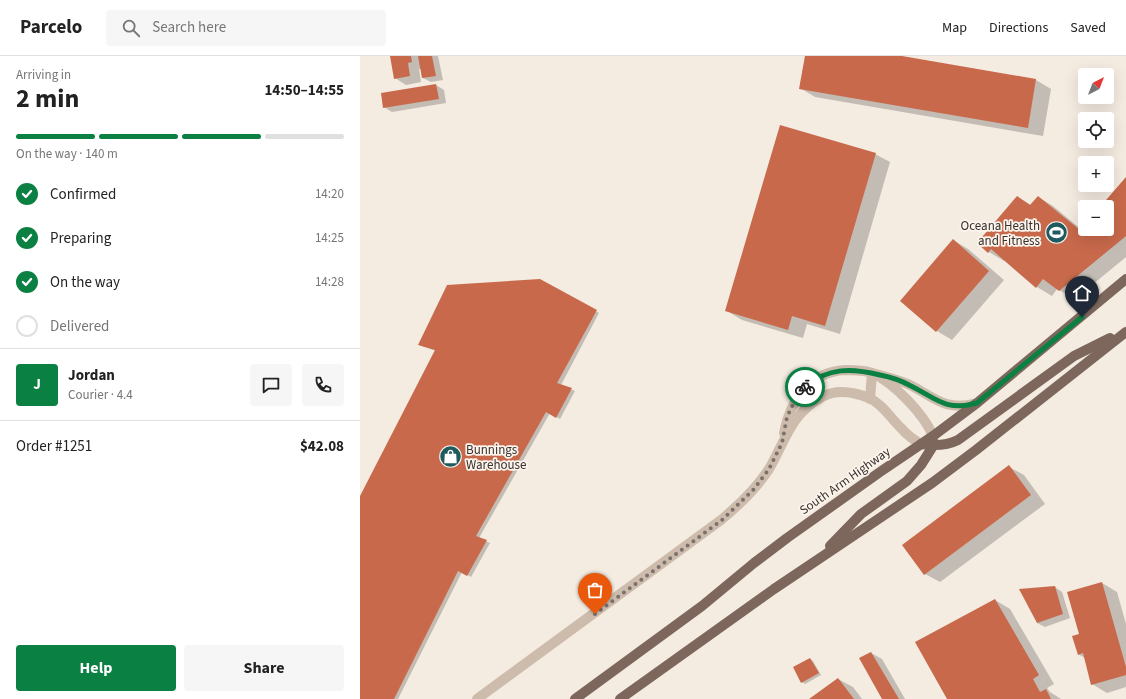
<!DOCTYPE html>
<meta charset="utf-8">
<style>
:root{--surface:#fff;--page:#f6f6f6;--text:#222;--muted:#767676;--line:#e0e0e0;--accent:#0b8043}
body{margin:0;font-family:"Source Sans 3",sans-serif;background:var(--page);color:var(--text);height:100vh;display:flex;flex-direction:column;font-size:15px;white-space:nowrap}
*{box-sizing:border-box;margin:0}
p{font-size:13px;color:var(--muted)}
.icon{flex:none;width:22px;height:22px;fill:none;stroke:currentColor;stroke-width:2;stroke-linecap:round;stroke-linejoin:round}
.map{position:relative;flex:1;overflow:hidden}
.panel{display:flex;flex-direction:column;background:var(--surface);width:360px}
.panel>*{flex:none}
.needle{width:26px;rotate:42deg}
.controls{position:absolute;left:718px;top:12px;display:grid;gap:8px}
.controls a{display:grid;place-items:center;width:36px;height:36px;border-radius:4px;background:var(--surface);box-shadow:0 4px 16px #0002;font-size:20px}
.pin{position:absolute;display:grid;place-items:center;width:34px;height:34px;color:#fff;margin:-41px -17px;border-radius:50% 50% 50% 0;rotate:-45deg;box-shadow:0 0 4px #0007}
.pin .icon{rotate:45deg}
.courier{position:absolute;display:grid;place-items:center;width:40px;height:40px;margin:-20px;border:3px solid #0b8043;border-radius:50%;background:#fff;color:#222;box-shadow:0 1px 5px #0007}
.head em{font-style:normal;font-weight:700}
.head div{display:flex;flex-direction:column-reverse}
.head{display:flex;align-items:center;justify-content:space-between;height:68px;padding:0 16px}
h1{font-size:26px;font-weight:700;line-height:30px}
.bar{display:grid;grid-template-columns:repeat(4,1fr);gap:6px 4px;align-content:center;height:48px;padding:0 16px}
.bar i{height:5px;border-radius:3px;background:var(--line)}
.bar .active{background:var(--accent)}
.bar p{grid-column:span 4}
.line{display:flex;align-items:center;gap:10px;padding:0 16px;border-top:1px solid var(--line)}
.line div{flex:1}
.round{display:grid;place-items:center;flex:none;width:42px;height:42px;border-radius:4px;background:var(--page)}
ol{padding:0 16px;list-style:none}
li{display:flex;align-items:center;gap:12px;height:44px}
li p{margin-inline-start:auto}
li .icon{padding:4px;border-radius:50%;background:var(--accent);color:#fff;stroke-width:4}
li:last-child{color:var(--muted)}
li i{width:22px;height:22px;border:2px solid var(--line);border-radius:50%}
.button{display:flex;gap:8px;margin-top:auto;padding:8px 16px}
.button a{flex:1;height:46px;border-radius:4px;background:var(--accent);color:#fff;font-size:16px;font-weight:700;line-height:46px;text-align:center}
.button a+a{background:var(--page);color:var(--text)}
header{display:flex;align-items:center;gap:24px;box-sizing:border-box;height:56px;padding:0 20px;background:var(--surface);border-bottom:1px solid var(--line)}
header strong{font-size:19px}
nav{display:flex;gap:22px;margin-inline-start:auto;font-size:14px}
.search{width:280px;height:36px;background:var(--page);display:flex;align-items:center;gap:10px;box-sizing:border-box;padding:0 14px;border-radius:4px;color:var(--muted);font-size:15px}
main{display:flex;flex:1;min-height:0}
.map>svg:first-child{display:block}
</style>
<header>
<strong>Parcelo</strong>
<div class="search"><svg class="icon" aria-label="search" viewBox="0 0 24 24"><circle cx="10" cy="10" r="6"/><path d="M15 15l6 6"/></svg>Search here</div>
<nav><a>Map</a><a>Directions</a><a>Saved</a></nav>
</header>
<main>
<section class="panel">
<div class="head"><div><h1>2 min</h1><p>Arriving in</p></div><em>14:50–14:55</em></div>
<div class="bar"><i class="active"></i><i class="active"></i><i class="active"></i><i></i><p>On the way · 140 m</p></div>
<ol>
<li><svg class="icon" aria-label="check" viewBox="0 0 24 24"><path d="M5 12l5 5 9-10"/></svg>Confirmed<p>14:20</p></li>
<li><svg class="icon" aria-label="check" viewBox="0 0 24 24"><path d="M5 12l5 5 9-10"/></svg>Preparing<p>14:25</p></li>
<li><svg class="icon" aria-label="check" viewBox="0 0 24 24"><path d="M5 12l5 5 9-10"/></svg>On the way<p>14:28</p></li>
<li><i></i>Delivered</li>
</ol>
<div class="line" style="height:72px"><b class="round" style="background:var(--accent);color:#fff">J</b><div><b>Jordan</b><p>Courier · 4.4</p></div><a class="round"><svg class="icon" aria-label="chat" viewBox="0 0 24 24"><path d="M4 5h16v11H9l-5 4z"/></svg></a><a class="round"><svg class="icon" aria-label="phone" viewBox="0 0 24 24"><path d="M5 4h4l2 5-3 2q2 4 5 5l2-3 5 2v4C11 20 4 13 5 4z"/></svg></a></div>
<div class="line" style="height:52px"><div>Order #1251</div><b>$42.08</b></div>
<div class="button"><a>Help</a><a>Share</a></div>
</section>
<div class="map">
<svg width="766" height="643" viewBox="0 0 766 643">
<rect width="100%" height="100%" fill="#f4ebe1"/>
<g fill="#0003">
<polygon points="31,0 78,0 83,24 71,26 63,22 61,13 59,13 61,26 46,29 35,22"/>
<polygon points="446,0 536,0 676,24 691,33 683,80 455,41 440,32"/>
<polygon points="76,29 84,34 86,47 32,56 24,51"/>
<polygon points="515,98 530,106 480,278 447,268 443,282 382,264 367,255"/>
<polygon points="766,122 766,201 715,243 697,233 692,240 677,231 645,204 644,205 629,196 618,187 657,141 671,149 678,141 693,150 722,174 725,170 725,173 747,173 747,151 741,151"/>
<polygon points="593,184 608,193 644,224 592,284 577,275"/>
<polygon points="180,224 239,257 201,329 215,335 200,363 190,357 119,482 130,487 111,521 102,516 38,643 0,643 0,442 76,295 62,290"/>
<polygon points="649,411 664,419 685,448 580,526 565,518"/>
<polygon points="742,527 757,536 766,568 766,631 747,637 732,628 725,602 718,598 720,579"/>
<polygon points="695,531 702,536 710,562 685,571 677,567"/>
<polygon points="635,544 650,553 694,628 687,632 690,636 701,643 589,643"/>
<polygon points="511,597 522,603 545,643 524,643"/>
<polygon points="450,603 453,605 461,619 445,628 442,626"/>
<polygon points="478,623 493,631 502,643 451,643"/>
</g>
<g fill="#c8694b">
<polygon points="30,0 51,0 52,6 48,7 50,20 34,23"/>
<polygon points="58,0 72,0 76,20 62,22"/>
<polygon points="445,0 542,0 676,23 668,72 439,33"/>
<polygon points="76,28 79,43 23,52 21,37"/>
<polygon points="420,69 516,97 465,270 432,260 428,274 365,255"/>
<polygon points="766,121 766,180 699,235 683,223 676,232 631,193 628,197 617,187 657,140 670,149 678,140 720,174 725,168 725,173 747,173 747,151 740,151"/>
<polygon points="593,183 629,215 576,276 540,245"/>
<polygon points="180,223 237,254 197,327 212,332 196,362 186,356 116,480 127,484 107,520 98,515 34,643 0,643 0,440 75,294 58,289 87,229"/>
<polygon points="649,409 671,439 564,519 542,489"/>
<polygon points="742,526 766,611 766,619 731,629 723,597 718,599 712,580 719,578 707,536"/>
<polygon points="695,530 703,558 677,567 659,533"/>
<polygon points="635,543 679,619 673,623 680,636 686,633 691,643 587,643 555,586"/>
<polygon points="511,596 539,643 522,643 499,602"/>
<polygon points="450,602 459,617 441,627 433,611"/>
<polygon points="478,622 494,643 449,643"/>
</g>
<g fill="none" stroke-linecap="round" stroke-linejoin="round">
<g stroke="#cdbbac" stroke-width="10">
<path d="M510 343 512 317C524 320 536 323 548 328 575 341 584 356 617 347"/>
<path d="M424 377C430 345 449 316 485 314 493 314 504 314 512 317 534 327 564 358 573 380"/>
<path d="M117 643 361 464C379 449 396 433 409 413 425 386 431 357 462 341 476 333 494 336 509 342 523 348 531 363 542 373 547 379 554 384 561 388"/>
</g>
<g stroke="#7d675c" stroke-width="10">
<path d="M561 388C574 390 586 390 598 384L714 300 750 282"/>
<polyline points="470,490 501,458 547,425 561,409 573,390 573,385"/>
<polyline points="215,643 342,550 394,507 427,482 520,416 573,380 617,347 766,223"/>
<polyline points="260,643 414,533 572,427 616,394 766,276"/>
</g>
</g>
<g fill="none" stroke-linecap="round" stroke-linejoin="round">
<polyline stroke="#7c716b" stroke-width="4" stroke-dasharray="0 7.2" points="235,558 362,464 394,433 409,413 422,387 427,361 436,342 445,331"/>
<path stroke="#0b8043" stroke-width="5" d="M445 331C468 311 492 312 520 319 530 321 540 324 549 329 576 342 585 356 617 347L722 261"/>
</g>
<defs>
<symbol id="stadium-disc" viewBox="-11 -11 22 22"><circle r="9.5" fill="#1f5a5e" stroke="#fbf5ee"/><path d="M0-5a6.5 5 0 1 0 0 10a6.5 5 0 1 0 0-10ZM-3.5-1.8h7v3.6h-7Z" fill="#fff"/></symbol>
<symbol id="shop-disc" viewBox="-11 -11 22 22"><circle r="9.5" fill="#1f5a5e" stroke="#fbf5ee"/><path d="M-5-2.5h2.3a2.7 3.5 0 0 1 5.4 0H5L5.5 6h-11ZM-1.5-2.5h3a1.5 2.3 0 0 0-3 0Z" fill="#fff"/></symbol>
</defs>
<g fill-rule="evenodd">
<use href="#stadium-disc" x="684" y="164" width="25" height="25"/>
<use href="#shop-disc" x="78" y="388" width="25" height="25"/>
</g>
<g text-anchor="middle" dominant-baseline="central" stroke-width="3.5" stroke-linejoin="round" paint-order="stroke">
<g font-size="13" fill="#3b302b" stroke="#fbf5ee" text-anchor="end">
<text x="680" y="170">Oceana Health<tspan x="680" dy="15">and Fitness</tspan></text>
<text x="106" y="394" text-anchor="start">Bunnings<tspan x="106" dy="15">Warehouse</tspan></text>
</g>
<g font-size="13" fill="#3b302b" stroke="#fbf5ee">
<text transform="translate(485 425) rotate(-35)">South Arm Highway</text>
</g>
</g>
</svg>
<div class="controls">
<a><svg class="needle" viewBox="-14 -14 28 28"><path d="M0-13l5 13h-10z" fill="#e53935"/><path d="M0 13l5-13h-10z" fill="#767676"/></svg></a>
<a><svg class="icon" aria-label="locate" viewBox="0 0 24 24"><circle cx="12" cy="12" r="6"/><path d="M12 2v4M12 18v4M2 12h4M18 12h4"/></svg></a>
<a>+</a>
<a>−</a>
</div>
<div class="pin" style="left:235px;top:558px;background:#ea580c"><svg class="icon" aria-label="bag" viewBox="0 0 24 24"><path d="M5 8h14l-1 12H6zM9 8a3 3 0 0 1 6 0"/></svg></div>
<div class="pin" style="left:722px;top:261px;background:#1f2937"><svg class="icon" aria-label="home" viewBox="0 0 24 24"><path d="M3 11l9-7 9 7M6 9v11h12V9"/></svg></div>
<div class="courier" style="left:445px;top:331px"><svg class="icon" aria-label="bike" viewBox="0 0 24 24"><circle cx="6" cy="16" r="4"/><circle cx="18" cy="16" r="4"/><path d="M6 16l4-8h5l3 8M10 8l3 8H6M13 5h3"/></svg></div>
</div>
</main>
